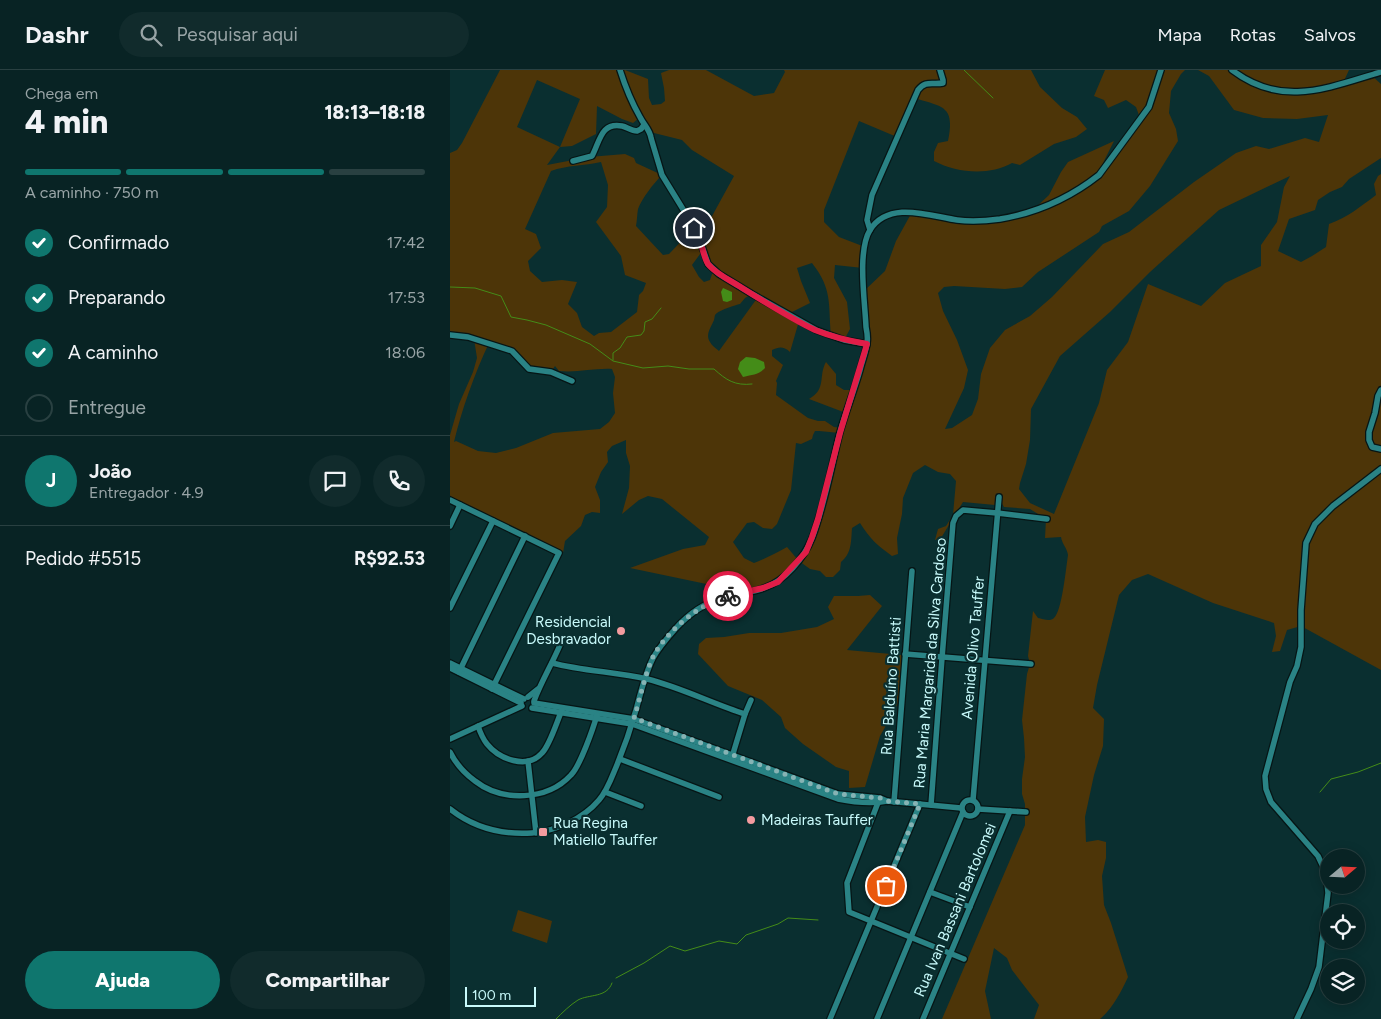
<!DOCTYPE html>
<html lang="pt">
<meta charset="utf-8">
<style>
:root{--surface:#082324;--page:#112b2c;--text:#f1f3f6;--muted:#98a4a6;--line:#294041;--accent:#0f766e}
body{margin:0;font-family:Figtree,sans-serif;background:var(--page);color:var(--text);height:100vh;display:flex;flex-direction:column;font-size:19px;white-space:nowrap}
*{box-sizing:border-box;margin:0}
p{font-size:16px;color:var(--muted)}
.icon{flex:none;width:28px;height:28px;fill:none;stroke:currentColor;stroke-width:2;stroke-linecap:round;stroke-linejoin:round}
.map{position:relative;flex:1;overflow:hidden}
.side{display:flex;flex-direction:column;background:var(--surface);width:450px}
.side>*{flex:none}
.needle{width:32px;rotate:71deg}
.fabs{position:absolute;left:870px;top:779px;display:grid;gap:10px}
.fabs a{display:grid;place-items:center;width:45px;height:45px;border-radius:50%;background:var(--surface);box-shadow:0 2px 12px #0003,0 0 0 1px var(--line);font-size:25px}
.scale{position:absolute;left:15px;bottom:12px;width:71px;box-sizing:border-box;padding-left:5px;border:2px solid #c8fafb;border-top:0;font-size:14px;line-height:18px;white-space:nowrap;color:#c8fafb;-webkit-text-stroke:4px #0a2f30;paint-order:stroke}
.pin{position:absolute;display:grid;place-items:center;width:42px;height:42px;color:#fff;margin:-21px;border:2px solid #fff;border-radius:50%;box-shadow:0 1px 5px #0007}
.courier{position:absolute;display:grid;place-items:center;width:50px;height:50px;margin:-25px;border:4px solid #e11d48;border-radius:50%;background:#fff;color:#222;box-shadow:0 1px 6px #0007}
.headline em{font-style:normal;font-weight:800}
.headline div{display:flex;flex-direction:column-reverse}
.headline{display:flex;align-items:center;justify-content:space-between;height:85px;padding:0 25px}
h1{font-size:32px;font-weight:800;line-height:38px}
.bar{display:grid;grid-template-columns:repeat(4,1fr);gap:8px 5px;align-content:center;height:60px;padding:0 25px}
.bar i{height:6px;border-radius:4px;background:var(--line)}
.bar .selected{background:var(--accent)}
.bar p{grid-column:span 4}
.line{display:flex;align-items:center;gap:12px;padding:0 25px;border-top:1px solid var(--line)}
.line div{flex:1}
.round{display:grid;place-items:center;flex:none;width:52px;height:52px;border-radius:26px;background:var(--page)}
ol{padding:0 25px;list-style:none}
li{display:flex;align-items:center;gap:15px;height:55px}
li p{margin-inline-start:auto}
li .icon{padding:5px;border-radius:50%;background:var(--accent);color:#fff;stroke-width:4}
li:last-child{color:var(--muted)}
li i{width:28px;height:28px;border:2px solid var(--line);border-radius:50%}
.cta{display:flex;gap:10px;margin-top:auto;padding:10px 25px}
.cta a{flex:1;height:58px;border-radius:30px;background:var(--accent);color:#fff;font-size:20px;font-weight:800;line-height:58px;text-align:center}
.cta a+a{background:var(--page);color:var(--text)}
header{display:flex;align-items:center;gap:30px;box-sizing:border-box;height:70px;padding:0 25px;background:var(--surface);border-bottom:1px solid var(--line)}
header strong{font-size:24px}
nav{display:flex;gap:28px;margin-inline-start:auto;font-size:18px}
.search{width:350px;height:45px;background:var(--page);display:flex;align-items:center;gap:12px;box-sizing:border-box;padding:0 18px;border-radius:28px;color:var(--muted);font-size:19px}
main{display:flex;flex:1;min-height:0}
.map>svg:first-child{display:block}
</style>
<header>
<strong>Dashr</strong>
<div class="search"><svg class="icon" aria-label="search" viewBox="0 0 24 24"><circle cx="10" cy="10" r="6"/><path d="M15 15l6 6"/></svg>Pesquisar aqui</div>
<nav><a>Mapa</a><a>Rotas</a><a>Salvos</a></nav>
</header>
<main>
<section class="side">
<div class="headline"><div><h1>4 min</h1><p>Chega em</p></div><em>18:13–18:18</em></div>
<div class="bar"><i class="selected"></i><i class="selected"></i><i class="selected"></i><i></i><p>A caminho · 750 m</p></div>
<ol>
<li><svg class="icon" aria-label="check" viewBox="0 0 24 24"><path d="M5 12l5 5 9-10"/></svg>Confirmado<p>17:42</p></li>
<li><svg class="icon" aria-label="check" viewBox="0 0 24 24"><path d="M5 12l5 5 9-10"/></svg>Preparando<p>17:53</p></li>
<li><svg class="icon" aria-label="check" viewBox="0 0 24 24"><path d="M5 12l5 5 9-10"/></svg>A caminho<p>18:06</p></li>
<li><i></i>Entregue</li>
</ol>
<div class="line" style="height:90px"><b class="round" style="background:var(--accent);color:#fff">J</b><div><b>João</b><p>Entregador · 4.9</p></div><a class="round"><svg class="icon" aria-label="chat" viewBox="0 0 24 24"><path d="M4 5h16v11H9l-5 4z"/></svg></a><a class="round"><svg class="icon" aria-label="phone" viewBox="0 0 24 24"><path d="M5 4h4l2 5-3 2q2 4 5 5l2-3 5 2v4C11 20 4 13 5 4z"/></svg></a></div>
<div class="line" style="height:65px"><div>Pedido #5515</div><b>R$92.53</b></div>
<div class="cta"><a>Ajuda</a><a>Compartilhar</a></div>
</section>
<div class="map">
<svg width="931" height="949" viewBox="0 0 931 949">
<rect width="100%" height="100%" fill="#0a2f30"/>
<g fill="#4d3508" fill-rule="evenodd">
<path d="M50 0H175L198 9 199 28 202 35 211 34 215 31 214 18 211 3 219 0H256L304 26 324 23 335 2 334 0H581L590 17 612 38 627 47 637 59 626 67 604 74 570 95 562 93C539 106 507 103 484 91V82L488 73 498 71C505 36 494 37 464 28L447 67 409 51 374 140V152L389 167 415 177 413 198 385 195 384 208 397 232 400 259 394 270 381 265C378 234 383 220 362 193L347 198 351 211 360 233 338 244 349 251 340 282C333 276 329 277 322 280V286L333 295 326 311 327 313 326 325 358 348 368 351H375L384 357 391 358 396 343 359 329C377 319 368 306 376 292L386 304V315L394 320H404L417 274 414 221 435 201 446 171 462 142 528 152 582 141 599 125 611 102 618 92 664 71 654 91 650 103 690 48 686 37 676 30 658 38 654 30 644 26 655 0H735L731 4 721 21 719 43 726 59 728 71 700 116 679 141 652 156 649 162 588 202 572 217 555 219 504 216 494 217 488 223 493 241 507 270 518 300 514 318 495 359 502 358 522 345 528 329 531 304 540 278 555 260 580 246 602 227 653 174 679 162 744 112 786 83 806 76 819 79 855 68 869 72 878 45 847 49 813 48 784 40 759 6 748 0H899L893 13 921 5 931 14V88L899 109 892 117 880 122 868 130 865 140 839 149 828 181 851 192 862 186 876 177 879 154C898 147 910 137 926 125L924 114 928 106 931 104V600L851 556 837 560 830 581 822 582 826 566 824 553 763 533 698 504 682 510 669 525 647 615 643 638 654 649 653 676 644 705 635 747 636 772 648 770 656 772V788L652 806 654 835 661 853 678 907C671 922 663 938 650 949H584L589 935 562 900 557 888 544 878 535 921 541 949H492L575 755V734L572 724V709L575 687 574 668 572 650 577 604 580 594 578 586 583 541 588 548C593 549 600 552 604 548 612 541 616 498 618 485 617 478 612 474 611 467L595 468 596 449 580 439 554 437 546 423 545 435 513 432 491 468 485 470 488 459 496 456 503 445 506 411 500 404 488 402 475 395 463 403 453 428 452 444 447 468 448 484 442 486C427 475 420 469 410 453L402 458C401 471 402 483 391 492L390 500 383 507H376L370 501 360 499 349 491 328 513 313 518 266 516 180 498 233 479 255 475 259 467 212 429 198 426 189 430 172 444 179 418 180 396 176 383V370L162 376 157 382 158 392 151 402 145 417 150 430V443L142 442 135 445 131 456 115 471 113 483 0 429V365L9 334 23 302 27 288 24 269 0 265V83L7 80 12 73ZM87 10 130 29 110 77 67 57ZM147 36 172 49 183 53 190 47 200 62 232 70 242 80 284 106 250 168 244 158 219 184 213 185 186 156C187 151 187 145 188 139 192 128 204 113 212 105L186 93 184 88 175 84 139 87 97 95 110 77 122 76 146 64ZM151 92 158 115 157 137 146 152 171 186 175 205 196 213 193 221 189 225 187 242 161 262 149 263 144 266 132 257 127 243 118 234 127 212 112 210 92 212 80 201 78 191 91 178 86 164 75 159 101 101C117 95 134 96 151 92ZM840 106 834 117 827 152 811 175V196L775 213 751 236 698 214 678 272 657 300 649 333 604 444 580 433 569 419 570 413 576 394 580 370 581 339 610 286 660 242 700 202 769 140ZM253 180 255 187 266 201 262 204 260 210 254 212 249 207 242 195ZM302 224 308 227 269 281C266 278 262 276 260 272 255 265 261 257 264 250 265 247 264 245 267 243 271 240 285 235 290 234L295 228ZM39 273 62 281 79 299 101 302 105 296 109 301C127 303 144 298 162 299L165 307 163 323 165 343 159 352 150 359 103 363 66 378 46 383 28 381 6 371 4 372C12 339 24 305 39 273ZM365 361H369L390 363 362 467 348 490 337 477C326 483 315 489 304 493L294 488 283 472 297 453 304 452 313 458 322 459 327 454 341 420 346 373 351 374 362 369 363 365Z"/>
<polygon points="420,525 432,536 397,580 452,585 449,630 445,640 430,666 415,717 399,718 399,701 386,697 353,674 335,658 331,647 312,630 278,616 248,584 249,574 256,568 274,567 299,563 331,563 367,557 384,549 378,537 384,526 408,526"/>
<polygon points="68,840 102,851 97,873 62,861"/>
</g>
<g fill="#448c18">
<polygon points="273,218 282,222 282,230 277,232 273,231 271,222"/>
<path d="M296 287 305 288 314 292 315 298C307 306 303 304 293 307L288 299 290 292Z"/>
</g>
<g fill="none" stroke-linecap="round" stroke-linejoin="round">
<g stroke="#448c18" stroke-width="1">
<polyline points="514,0 543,28"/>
<path d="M0 217 25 218 51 226 61 247 77 250 96 255 140 274 163 291 193 298 218 296 239 299H264C276 310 285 316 302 314"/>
<polyline points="163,290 163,283 170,278 177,267 191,265 194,261 195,252 202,249 211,238"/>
<polyline points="870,722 881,709 908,702 931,693"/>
<polyline points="166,908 194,893 220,876 235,881 269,871 287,874 296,865 328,854 338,848 368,850"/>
<path d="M106 949C112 943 120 935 128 930 139 924 157 928 162 913"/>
</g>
<defs>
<g id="minor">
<path d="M170 0C175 16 182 33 190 47 194 55 200 60 201 68L212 105 247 162 258 194 269 204 302 224 366 260 394 270 417 274"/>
<path d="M782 0C832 38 877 18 931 2"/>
<path d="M123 91 142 86C150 71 151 52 172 56 177 57 181 61 187 61L191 59 194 55"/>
<path d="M420 160 417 150 422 125 468 20C476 10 482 15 493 13V10L490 0"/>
<polyline points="0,265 18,267 62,281 79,299 101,302 122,311"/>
<polyline points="931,320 928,326 925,343 919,362 919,370 922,377 931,379"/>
<polyline points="0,430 109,483 42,619"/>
<polyline points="0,456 10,435"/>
<polyline points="0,538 43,451"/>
<polyline points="455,584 581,594"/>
<polyline points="0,593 74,629"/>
<path d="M102 593C133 601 166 602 197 609 230 617 263 634 295 644"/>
<polyline points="0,598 71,633"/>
<polyline points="9,602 75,466"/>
<polyline points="78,627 88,619"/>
<path d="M84 631C91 612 102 594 110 575"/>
<polyline points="84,633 184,649 388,724 430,728 437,731"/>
<path d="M82 638 182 654 388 729C403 732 421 734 437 731L511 738"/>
<path d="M28 656C30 662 33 669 37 674 49 689 77 700 92 683 100 675 107 651 112 640"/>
<polyline points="0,669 72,636"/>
<path d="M0 682C6 694 14 703 25 711 52 732 97 731 121 705 130 696 143 659 147 645"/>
<polyline points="282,687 295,644 301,630"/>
<polyline points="170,689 269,727"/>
<polyline points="78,691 86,763"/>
<polyline points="155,722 191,736"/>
<circle cx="520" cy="738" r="8"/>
<polyline points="429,730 397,813 399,842 514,889"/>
<polyline points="523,730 549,427"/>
<polyline points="444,732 462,501"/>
<polyline points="481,735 492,588 503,453 506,446 513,440 547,443 597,449"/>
<path d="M0 739C24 758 52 765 82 763 106 761 133 749 149 730 156 722 160 712 164 702 173 681 180 661 186 640 191 622 195 604 203 588 209 577 218 567 226 558 238 545 255 533 272 528 286 523 301 523 314 518 335 511 354 488 362 468 375 434 381 397 390 362 396 341 404 321 410 300 412 291 416 282 417 273 418 268 417 262 416 257 415 232 407 181 420 160 439 130 480 146 507 150 521 152 536 151 550 149 586 143 621 127 649 105L699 37 711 0"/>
<polyline points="528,739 576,742"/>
<polyline points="480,822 520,837"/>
<polyline points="380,949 470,734"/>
<polyline points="427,949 513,742"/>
<polyline points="473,949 560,741"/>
<polyline points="847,949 861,919 869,897 878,823 876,803 868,786 821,732 816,719 815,706 831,646 840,612 847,596 851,577 851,540 856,473 865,454 883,436 931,399"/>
</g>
</defs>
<use href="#minor" stroke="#061515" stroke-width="8"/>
<use href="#minor" stroke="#2a8385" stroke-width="5.5"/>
</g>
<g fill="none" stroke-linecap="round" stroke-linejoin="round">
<path stroke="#86b3b4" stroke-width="5" stroke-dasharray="0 9" d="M278 526C250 533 214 563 202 589 194 608 190 629 184 648L388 724 430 728 437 731 470 734 436 816"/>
<path stroke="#e11d48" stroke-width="6" d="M244 158C252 169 252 184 258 194 265 203 279 210 289 216 313 231 340 248 365 260 382 267 400 271 417 274L390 363 368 449 362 467 356 482 328 512 313 518 278 526"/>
</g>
<g fill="#f49b9f" stroke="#0a2f30" stroke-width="2">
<circle cx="171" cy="561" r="5"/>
<circle cx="301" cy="750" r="5"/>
<rect x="88" y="757" width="10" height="10" rx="2.5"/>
</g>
<g text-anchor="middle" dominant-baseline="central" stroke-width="4.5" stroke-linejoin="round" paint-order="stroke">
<g font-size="15" fill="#c8fafb" stroke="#0a2f30" text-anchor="start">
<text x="161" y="552" text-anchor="end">Residencial<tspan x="161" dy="17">Desbravador</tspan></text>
<text x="311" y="750">Madeiras Tauffer</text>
<text x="103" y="753">Rua Regina<tspan x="103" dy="17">Matiello Tauffer</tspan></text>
</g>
<g font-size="15" fill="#c8fafb" stroke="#0a2f30">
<text transform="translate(523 578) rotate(-85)">Avenida Olivo Tauffer</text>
<text transform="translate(480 593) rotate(-85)">Rua Maria Margarida da Silva Cardoso</text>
<text transform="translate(441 616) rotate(-86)">Rua Balduíno Battisti</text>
<text transform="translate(505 840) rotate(-67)">Rua Ivan Bassani Bartolomei</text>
</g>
</g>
</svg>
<div class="fabs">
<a><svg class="needle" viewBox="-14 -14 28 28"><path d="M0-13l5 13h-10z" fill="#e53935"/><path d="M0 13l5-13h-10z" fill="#98a4a6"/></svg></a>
<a><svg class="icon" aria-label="locate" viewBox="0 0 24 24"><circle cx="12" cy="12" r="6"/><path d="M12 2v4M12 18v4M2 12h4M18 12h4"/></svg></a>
<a><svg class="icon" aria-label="layers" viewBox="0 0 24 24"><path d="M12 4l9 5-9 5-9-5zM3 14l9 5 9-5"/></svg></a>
</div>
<div class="scale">100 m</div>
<div class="pin" style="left:436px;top:816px;background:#ea580c"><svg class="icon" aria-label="bag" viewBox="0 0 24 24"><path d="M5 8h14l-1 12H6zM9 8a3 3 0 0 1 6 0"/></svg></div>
<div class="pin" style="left:244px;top:158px;background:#1f2937"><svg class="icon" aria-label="home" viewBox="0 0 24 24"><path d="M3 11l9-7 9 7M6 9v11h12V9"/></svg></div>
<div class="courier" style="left:278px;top:526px"><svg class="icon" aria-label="bike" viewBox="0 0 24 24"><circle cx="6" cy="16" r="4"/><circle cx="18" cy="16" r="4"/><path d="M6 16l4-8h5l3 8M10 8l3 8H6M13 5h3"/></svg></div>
</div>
</main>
